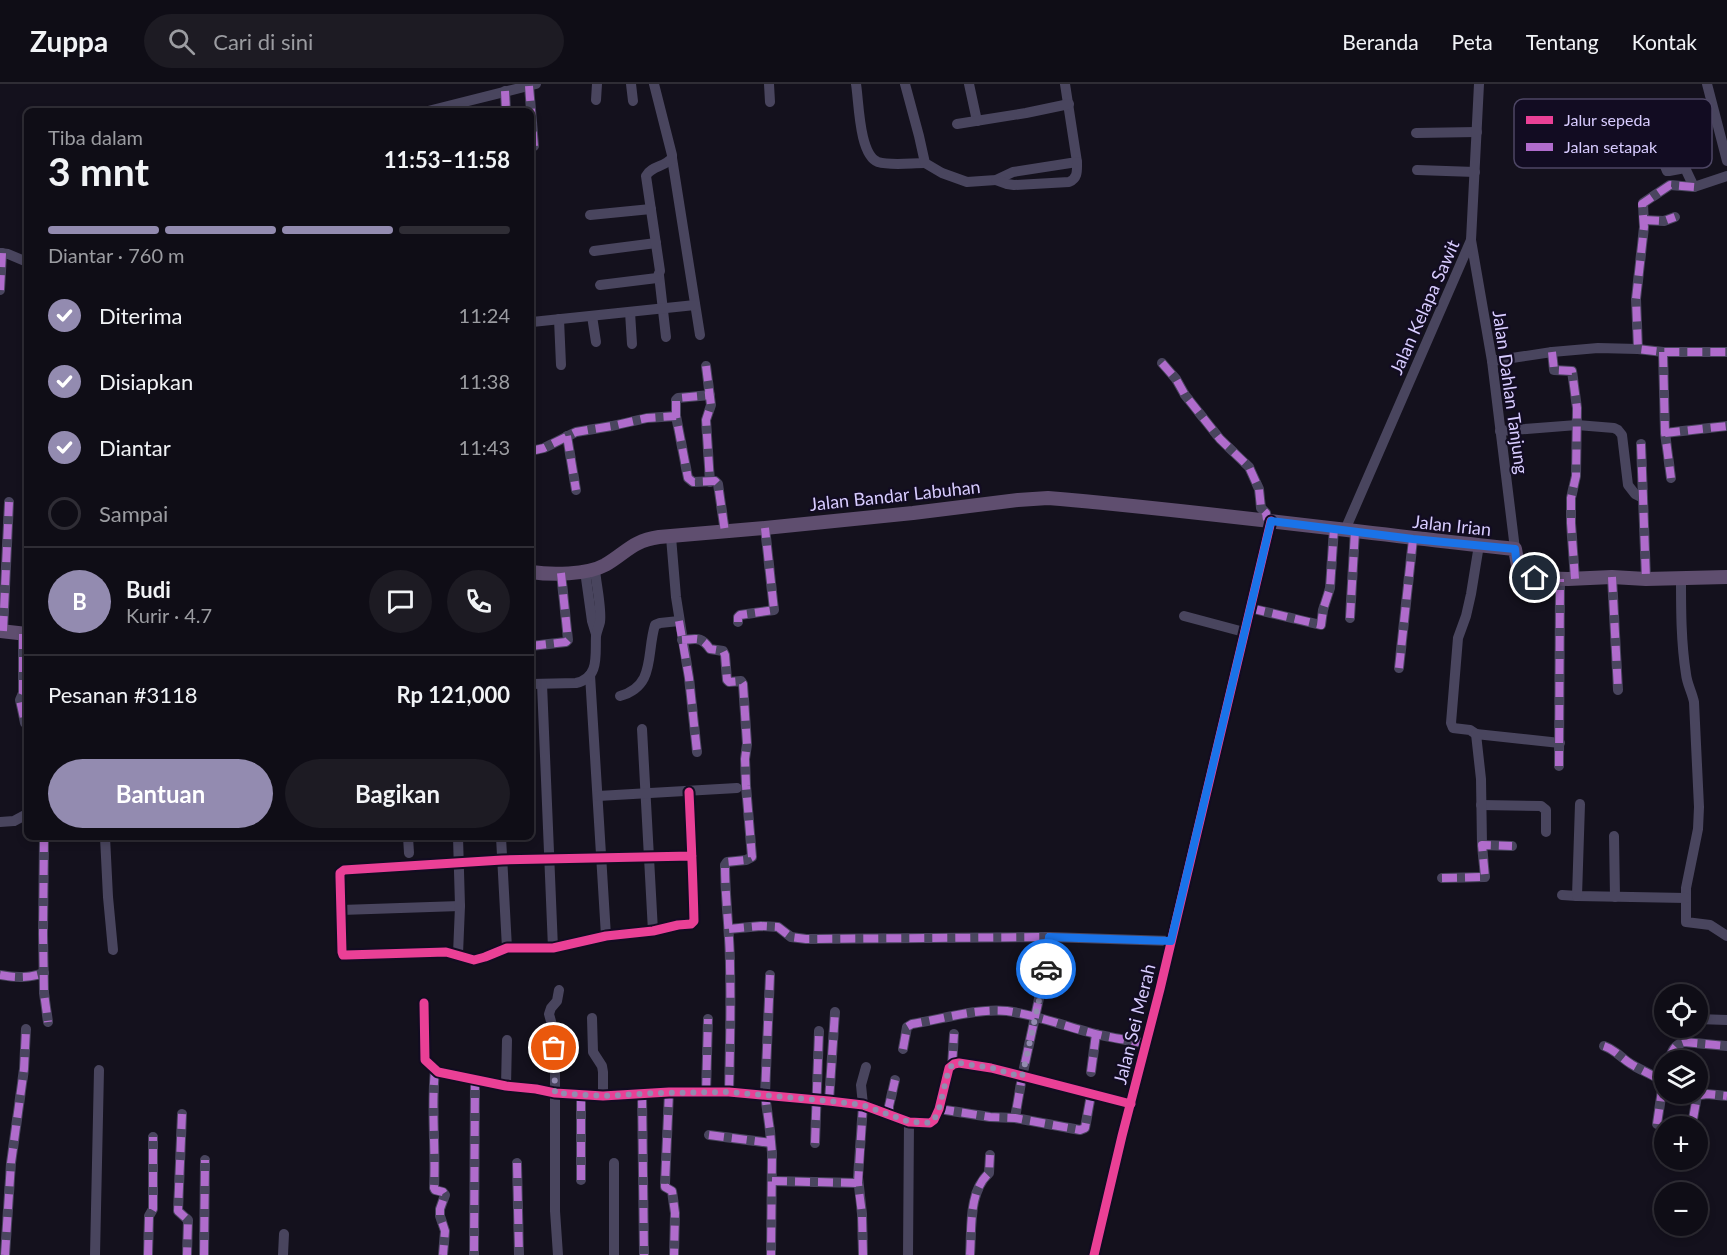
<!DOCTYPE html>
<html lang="id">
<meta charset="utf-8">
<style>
:root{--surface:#0f0d16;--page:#1d1b23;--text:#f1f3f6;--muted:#9b9ca1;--line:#2f2d35;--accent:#938bb0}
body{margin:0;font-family:Lato,sans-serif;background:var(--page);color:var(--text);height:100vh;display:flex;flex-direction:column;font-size:22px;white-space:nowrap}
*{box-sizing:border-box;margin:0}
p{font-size:20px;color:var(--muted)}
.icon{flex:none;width:33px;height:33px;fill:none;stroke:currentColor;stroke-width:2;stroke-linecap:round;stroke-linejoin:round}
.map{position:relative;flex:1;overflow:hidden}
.sheet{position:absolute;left:24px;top:24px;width:510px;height:732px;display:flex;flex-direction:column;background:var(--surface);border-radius:9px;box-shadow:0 3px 9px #0003,0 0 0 2px var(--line)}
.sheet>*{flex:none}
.controls{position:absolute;left:1654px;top:900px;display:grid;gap:12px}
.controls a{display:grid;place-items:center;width:54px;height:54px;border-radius:50%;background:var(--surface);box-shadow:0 3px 9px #0003,0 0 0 2px var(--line);font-size:30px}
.pin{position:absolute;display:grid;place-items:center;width:51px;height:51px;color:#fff;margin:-26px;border:3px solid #fff;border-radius:50%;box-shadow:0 2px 6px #0007}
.courier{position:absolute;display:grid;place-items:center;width:60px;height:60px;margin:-30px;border:4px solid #1a73e8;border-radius:50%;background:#fff;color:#222;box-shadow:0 2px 8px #0007}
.summary em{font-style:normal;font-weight:700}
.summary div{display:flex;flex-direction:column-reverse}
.summary{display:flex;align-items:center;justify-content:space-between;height:102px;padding:0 24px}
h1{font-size:39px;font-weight:700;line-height:45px}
.bar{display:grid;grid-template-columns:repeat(4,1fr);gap:9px 6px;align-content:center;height:72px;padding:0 24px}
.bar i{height:8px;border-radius:4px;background:var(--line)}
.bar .current{background:var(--accent)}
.bar p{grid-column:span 4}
.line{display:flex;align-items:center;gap:15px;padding:0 24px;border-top:2px solid var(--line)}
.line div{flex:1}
.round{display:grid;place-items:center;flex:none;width:63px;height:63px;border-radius:32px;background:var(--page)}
ol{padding:0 24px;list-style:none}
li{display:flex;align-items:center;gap:18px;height:66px}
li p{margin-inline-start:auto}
li .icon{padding:6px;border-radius:50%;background:var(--accent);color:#fff;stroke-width:4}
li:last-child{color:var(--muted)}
li i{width:33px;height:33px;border:3px solid var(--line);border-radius:50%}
.button{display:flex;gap:12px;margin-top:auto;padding:12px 24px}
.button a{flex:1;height:69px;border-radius:36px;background:var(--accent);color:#fff;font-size:24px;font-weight:700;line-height:69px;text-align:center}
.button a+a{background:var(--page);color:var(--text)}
header{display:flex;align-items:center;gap:36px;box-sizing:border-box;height:84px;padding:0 30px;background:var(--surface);border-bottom:2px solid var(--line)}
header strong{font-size:28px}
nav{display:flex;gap:33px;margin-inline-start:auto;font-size:21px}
.search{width:420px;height:54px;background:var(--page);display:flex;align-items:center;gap:15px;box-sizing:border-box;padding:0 21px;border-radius:33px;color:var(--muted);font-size:22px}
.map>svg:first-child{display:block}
</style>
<header>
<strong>Zuppa</strong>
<div class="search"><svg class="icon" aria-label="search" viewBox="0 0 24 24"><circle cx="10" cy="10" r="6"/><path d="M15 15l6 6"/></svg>Cari di sini</div>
<nav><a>Beranda</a><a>Peta</a><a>Tentang</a><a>Kontak</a></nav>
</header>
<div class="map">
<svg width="1727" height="1171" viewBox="0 0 1727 1171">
<rect width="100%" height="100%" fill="#14111d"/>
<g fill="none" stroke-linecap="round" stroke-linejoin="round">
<g stroke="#49455e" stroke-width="10">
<polyline points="631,0 633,17"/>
<polyline points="769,0 770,18"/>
<path d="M856 0C859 18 859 71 878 78 891 82 911 79 925 79"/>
<polyline points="905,0 919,52 925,79 942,89 967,98 996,96 1013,88 1077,78 1065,0"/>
<polyline points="969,0 977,37"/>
<polyline points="1707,0 1727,77"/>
<polyline points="529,2 534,62"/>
<polyline points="505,7 506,27"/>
<polyline points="596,16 597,0"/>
<polyline points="428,27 536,0"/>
<polyline points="957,40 1026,29 1069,20"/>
<polyline points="1416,49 1477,48"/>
<polyline points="1658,65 1667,87 1669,87 1685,84 1694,103"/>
<polyline points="672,74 700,251"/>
<polyline points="1417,86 1475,88"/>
<path d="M996 96 1007 100 1014 101 1069 98C1078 94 1077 87 1077 78"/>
<polyline points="590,131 651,125"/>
<polyline points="1644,136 1664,137 1675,133"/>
<polyline points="1471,156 1492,277 1515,465"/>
<polyline points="594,167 656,159"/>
<polyline points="0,169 8,170 27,178"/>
<polyline points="659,191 666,253"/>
<path d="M600 201 657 194 660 187 646 92C651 82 665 83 672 74V71L654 0"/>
<polyline points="0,206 2,169"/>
<polyline points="630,228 632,260"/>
<polyline points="592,232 596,258"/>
<polyline points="559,235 561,281"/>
<polyline points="532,238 695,221"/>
<polyline points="1638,265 1636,215 1644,143 1643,119 1670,101 1694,103 1727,92"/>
<polyline points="1552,268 1554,286 1572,287 1577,324 1576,392 1571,414 1571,439 1575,495"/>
<polyline points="1663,268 1665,349 1671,394"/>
<polyline points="1492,277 1552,268 1598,264 1638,265 1663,268 1727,268"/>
<polyline points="1162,279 1176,295 1185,311 1220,355 1249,383 1259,405 1261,424 1266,429 1267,436"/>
<polyline points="706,282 711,321 706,336 710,398"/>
<polyline points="676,332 676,316 678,314 710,311"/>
<polyline points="1500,347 1577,341 1614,344 1618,346 1622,351 1628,401 1635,410 1643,414"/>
<polyline points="1665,349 1727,342"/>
<polyline points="567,352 576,406"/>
<polyline points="1641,360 1646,495"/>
<polyline points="531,367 544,364 576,348 612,342 647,334 676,332 688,394 693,398 715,397 718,400 725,448"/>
<polyline points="1345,446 1471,156 1479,0"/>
<polyline points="671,453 676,513 689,594 697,668"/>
<polyline points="585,487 592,537 596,550"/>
<polyline points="1612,493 1618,606"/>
<path d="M1681 494C1681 526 1681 558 1686 590 1687 600 1692 608 1694 618L1699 723 1698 745 1686 804V838L1710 841 1727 852"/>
<polyline points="1250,524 1321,541 1323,526 1330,504 1334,444"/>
<polyline points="1184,532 1244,548"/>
<polyline points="1350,534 1355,447"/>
<polyline points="738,538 738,533 740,531 774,526 765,444"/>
<polyline points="3,547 9,418"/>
<polyline points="23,550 23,609 20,616 25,639"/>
<path d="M682 556C697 555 701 552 710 565L723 567 725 571 727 596 729 598 741 597 743 600 747 660 745 675 746 702 752 773 746 776 727 778 725 781C725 815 730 849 730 883 731 925 730 967 729 1008"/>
<polyline points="531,562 566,558 568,556 561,489"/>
<polyline points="1399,584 1413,455"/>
<polyline points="590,591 606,852"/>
<path d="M531 600 576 599C600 594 595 570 596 552 597 547 599 542 600 538 602 525 596 500 595 485"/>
<polyline points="542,600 553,864"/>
<path d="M620 612C656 602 646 570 655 541L660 539 679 537"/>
<polyline points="642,645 653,847"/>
<polyline points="1476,650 1470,646 1453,644 1451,639 1458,554 1466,532 1471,510 1479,461"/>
<polyline points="1559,682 1560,495"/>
<path d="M689 708C691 751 693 794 694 837L691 840 678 841 653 847 606 852 553 864H507L485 873 474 876 446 868 346 871H343L342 868 340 793V789L344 786 502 776 692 772"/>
<polyline points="598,712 737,704"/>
<polyline points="1481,721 1541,722 1546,726 1546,748"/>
<polyline points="0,738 14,737 27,730"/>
<polyline points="1614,752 1615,813"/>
<polyline points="44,753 43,850 44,909 48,938"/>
<polyline points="105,753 108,813 113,866"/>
<polyline points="408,753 409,769"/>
<polyline points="501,753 507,864"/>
<polyline points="1482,761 1512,762"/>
<polyline points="1442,794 1485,793 1482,761 1481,695 1476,650 1560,659"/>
<polyline points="1562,811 1577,812 1686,814"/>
<polyline points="1577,812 1580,720"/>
<polyline points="341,826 460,822"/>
<polyline points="729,845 761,842 778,843 791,853 806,855 1049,853 1171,857"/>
<polyline points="458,870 460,822 458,753"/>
<path d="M0 891C17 894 28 894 44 889"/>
<polyline points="770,891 765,1011 770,1047 772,1069 771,1171"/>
<polyline points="424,919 425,976 438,988 506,1002 536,1005 555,1009 603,1012 669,1008 729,1008 829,1017 863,1021 909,1038 930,1039 934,1036 939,1025 949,984 954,980 959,979 991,984 1131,1020"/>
<polyline points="592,934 593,968 602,982 603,988 603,1012"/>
<polyline points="1698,935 1727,936"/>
<path d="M1604 962C1616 966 1621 974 1631 980 1642 987 1654 991 1665 999"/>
<path d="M903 965 907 943 912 940C943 935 976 924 1007 927 1036 931 1064 942 1092 949 1110 954 1129 956 1147 960"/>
<path d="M1669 976C1672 967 1674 961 1684 958L1727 962"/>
<polyline points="952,982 954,950"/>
<path d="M435 986C431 1025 436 1065 434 1104L435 1106 443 1108 445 1111 440 1125V1132L445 1147 443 1171"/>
<polyline points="1091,988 1096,950"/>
<polyline points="506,1002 507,956"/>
<polyline points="669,1008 665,1100 665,1103 672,1107 675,1129 674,1171"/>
<polyline points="642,1009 644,1171"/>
<polyline points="706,1009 708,935"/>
<polyline points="1678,1010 1686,1013 1707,1010 1727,1012"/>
<polyline points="829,1017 835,928"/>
<polyline points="939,1025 990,1033 1015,1034 1080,1046 1085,1044 1091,1011"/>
<polyline points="182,1030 178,1127 188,1136 187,1171"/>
<polyline points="889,1030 889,1022 895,996"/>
<polyline points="1015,1034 1022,993 1048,873 1049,853"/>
<polyline points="1693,1035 1697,1012"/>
<polyline points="1657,1040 1664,993"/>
<polyline points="709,1051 771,1059"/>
<polyline points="815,1059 819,947"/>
<polyline points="517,1079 519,1171"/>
<polyline points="614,1079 614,1171"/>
<polyline points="581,1096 581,1011"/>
<polyline points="772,1097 858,1099"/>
<polyline points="5,1171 11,1079 24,985 26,945"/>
<polyline points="95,1171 99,986"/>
<polyline points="148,1171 149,1132 153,1125 153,1053"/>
<polyline points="204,1171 205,1076"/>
<polyline points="283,1171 284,1150"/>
<polyline points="474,1171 475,996"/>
<polyline points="558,1171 555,1127 555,988 552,941 549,930 551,924 557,917 559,906"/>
<polyline points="863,1171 862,1130 858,1093 863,1021 861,1001 866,983"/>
<polyline points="908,1171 909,1038"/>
<path d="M970 1171C972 1145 968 1108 989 1089L990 1071"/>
<polyline points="1094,1171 1122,1052 1160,905 1271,437"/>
</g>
<g stroke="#5f4e6f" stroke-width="14">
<path d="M531 488C551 491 587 491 605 481 627 468 632 457 659 453L765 444 913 429 1018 416 1048 414C1204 427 1359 449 1515 465L1519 487 1524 491 1535 494 1568 495 1612 493 1646 495 1727 493"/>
<polyline points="0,547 27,550"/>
</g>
<g stroke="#b06ccc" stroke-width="8" stroke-dasharray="15 8" stroke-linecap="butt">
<polyline points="529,2 534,62"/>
<polyline points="505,7 506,27"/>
<polyline points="1694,103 1670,101 1642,120 1644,143 1636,215 1638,265 1663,268 1727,268"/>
<polyline points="1644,136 1664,137 1675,133"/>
<polyline points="0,206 2,169"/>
<polyline points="1552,268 1554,286 1572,287 1577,324 1576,392 1571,414 1571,439 1575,495"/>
<polyline points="1663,268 1665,349 1671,394"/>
<polyline points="1162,279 1176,295 1185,311 1220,355 1249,383 1259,405 1261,424 1266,429 1267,436"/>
<polyline points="706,282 711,321 706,336 710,398"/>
<polyline points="676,332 676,316 678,314 710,311"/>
<polyline points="1665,349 1727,342"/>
<polyline points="567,352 576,406"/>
<polyline points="1641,360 1646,495"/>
<polyline points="531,367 544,364 576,348 612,342 647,334 676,332 688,394 693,398 715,397 718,400 725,448"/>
<polyline points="1612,493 1618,606"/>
<polyline points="1250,524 1321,541 1323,526 1330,504 1334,444"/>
<polyline points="1350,534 1355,447"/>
<polyline points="679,537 689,594 697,668"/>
<polyline points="738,538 738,533 740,531 774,526 765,444"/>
<polyline points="3,547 9,418"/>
<polyline points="23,550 23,609 20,616 25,639"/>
<path d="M682 556C697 555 701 552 710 565L723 567 725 571 727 596 729 598 741 597 743 600 747 660 745 675 746 702 752 773 746 776 727 778 725 781C725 815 730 849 730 883 731 925 730 967 729 1008"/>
<polyline points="531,562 566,558 568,556 561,489"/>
<polyline points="1399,584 1413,455"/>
<polyline points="1559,682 1560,495"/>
<polyline points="44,753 43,850 44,909 48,938"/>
<polyline points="1442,794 1485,793 1482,761 1512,762"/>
<polyline points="729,845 761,842 778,843 791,853 806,855 1049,853 1048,873 1022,993 1015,1034"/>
<path d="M0 891C17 894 28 894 44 889"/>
<polyline points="770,891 765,1011 770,1047 772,1069 771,1171"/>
<path d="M1604 962C1616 966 1621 974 1631 980 1642 987 1654 991 1665 999"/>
<path d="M903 965 907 943 912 940C943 935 976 924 1007 927 1036 931 1064 942 1092 949 1110 954 1129 956 1147 960"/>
<path d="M1669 976C1672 967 1674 961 1684 958L1727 962"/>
<polyline points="952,982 954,950"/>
<path d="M435 986C431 1025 436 1065 434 1104L435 1106 443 1108 445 1111 440 1125V1132L445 1147 443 1171"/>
<polyline points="1091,988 1096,950"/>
<polyline points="470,995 475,996 474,1171"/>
<polyline points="669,1008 665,1100 665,1103 672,1107 675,1129 674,1171"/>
<polyline points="642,1009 644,1171"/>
<polyline points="706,1009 708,935"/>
<polyline points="1678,1010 1686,1013 1707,1010 1727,1012"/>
<polyline points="829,1017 835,928"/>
<polyline points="939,1025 990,1033 1015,1034 1080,1046 1085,1044 1091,1011"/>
<polyline points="182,1030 178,1127 188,1136 187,1171"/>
<polyline points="889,1030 889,1022 895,996"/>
<polyline points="1693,1035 1697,1012"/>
<polyline points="1657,1040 1664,993"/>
<polyline points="709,1051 771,1059"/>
<polyline points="815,1059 819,947"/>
<polyline points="517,1079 519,1171"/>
<polyline points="581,1096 581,1011"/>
<polyline points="772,1097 858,1099"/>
<polyline points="5,1171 11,1079 24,985 26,945"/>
<polyline points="148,1171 149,1132 153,1125 153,1053"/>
<polyline points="204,1171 205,1076"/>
<polyline points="863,1171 862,1130 858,1099 863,1021"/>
<path d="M970 1171C972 1145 968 1108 989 1089L990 1071"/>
</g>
<defs>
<g id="cycleway">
<path d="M689 708C691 751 693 794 694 837L691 840 678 841 653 847 606 852 553 864H507L485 873 474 876 446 868 346 871H343L342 868 340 793V789L344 786 502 776 692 772"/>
<polyline points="424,919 425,976 438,988 506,1002 536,1005 555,1009 603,1012 669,1008 729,1008 829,1017 863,1021 909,1038 930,1039 934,1036 939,1025 949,984 954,980 959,979 991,984 1131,1020"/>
<polyline points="1094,1171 1122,1052 1160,905 1271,437"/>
</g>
</defs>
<use href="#cycleway" stroke="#120c22" stroke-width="13"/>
<use href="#cycleway" stroke="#ea4096" stroke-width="9"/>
</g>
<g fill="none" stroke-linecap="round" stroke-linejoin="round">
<polyline stroke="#938bb0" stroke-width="6" stroke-dasharray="0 10.8" points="554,964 555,1009 603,1012 656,1009 729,1008 829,1017 863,1021 909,1038 930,1039 934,1036 939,1025 949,984 954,980 959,979 992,984 1022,993 1046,885"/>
<path stroke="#1a73e8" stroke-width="8" d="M1046 885 1049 853 1171 857 1271 437 1413 455 1515 465C1517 482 1516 490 1535 494"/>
</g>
<g text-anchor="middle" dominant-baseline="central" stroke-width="4.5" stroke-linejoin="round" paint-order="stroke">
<g font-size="18" fill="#d8ccff" stroke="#120c22">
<text transform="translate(1424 223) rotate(-66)">Jalan Kelapa Sawit</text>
<text transform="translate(1511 308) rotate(82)">Jalan Dahlan Tanjung</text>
<text transform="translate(895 411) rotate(-6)">Jalan Bandar Labuhan</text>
<text transform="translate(1452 441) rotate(6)">Jalan Irian</text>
<text transform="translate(1134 940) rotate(-76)">Jalan Sei Merah</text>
</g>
</g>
<rect x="1514" y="15" width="198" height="69" rx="9" fill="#120c22" stroke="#4d4664" stroke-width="1.5"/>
<rect x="1526" y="32" width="27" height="8" fill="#ea4096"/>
<rect x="1526" y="59" width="27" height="8" fill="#b06ccc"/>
<g font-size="16" fill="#d8ccff">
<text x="1564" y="42">Jalur sepeda</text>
<text x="1564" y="69">Jalan setapak</text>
</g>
</svg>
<div class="controls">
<a><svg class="icon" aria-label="locate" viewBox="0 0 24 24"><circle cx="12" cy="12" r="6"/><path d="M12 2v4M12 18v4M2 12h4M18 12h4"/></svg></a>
<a><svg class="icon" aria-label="layers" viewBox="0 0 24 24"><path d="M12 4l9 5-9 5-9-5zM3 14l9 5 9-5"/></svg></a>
<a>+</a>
<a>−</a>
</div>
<div class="pin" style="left:554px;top:964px;background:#ea580c"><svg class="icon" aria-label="bag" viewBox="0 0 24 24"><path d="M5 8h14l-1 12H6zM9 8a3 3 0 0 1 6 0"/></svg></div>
<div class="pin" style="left:1535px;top:494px;background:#1f2937"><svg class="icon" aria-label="home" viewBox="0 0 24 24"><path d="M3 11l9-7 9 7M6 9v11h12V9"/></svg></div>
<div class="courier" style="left:1046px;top:885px"><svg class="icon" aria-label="car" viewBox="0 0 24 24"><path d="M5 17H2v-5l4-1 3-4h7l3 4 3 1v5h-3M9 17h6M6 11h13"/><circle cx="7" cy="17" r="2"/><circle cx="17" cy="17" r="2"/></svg></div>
<section class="sheet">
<div class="summary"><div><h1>3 mnt</h1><p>Tiba dalam</p></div><em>11:53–11:58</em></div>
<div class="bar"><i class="current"></i><i class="current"></i><i class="current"></i><i></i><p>Diantar · 760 m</p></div>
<ol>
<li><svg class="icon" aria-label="check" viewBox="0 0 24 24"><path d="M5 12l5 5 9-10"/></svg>Diterima<p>11:24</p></li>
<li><svg class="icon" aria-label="check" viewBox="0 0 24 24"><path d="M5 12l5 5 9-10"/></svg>Disiapkan<p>11:38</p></li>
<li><svg class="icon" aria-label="check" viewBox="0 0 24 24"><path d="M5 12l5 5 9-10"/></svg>Diantar<p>11:43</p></li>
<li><i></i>Sampai</li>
</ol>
<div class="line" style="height:108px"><b class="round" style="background:var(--accent);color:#fff">B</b><div><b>Budi</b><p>Kurir · 4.7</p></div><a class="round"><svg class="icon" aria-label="chat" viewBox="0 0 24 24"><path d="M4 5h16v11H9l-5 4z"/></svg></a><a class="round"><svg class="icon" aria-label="phone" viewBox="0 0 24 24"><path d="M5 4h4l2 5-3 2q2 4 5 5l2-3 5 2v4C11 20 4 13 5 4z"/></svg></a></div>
<div class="line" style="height:78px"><div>Pesanan #3118</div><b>Rp 121,000</b></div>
<div class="button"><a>Bantuan</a><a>Bagikan</a></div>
</section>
</div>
